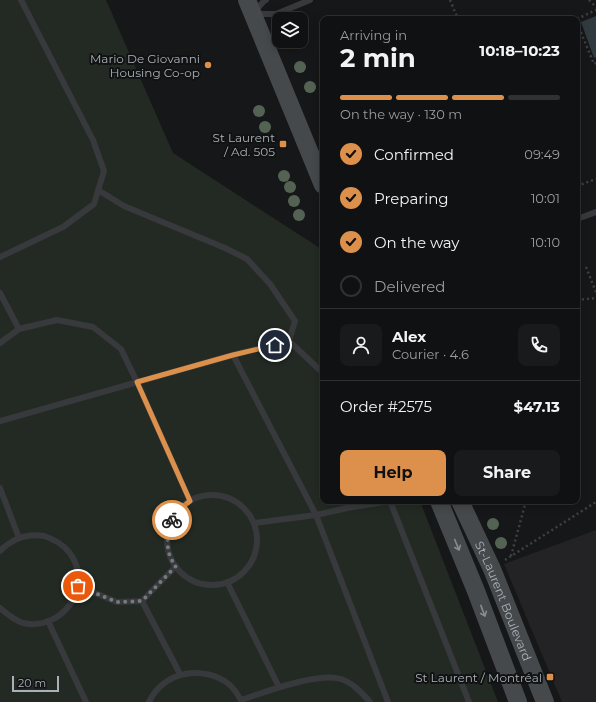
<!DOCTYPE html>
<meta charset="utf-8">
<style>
:root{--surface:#101112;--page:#191a1b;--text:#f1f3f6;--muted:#9c9d9f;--line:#303132;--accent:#dc904b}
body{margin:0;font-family:Montserrat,sans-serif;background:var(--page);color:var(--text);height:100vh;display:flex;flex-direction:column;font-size:15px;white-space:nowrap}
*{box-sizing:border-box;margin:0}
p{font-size:13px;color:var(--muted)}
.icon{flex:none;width:22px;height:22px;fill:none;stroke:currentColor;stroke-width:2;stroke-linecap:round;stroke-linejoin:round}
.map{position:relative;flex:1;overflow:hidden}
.side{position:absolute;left:320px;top:16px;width:260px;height:488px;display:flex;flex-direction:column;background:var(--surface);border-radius:8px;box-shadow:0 2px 10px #0003,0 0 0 1px var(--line)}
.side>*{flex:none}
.buttons{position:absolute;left:272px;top:12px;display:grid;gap:8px}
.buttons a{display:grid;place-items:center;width:36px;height:36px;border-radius:8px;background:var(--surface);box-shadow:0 2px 10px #0003,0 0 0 1px var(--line);font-size:20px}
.scale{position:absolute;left:12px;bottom:10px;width:47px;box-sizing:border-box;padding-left:4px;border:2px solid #aab0b6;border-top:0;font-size:11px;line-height:14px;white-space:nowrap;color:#aab0b6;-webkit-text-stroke:3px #111213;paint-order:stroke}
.pin{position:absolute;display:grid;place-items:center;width:34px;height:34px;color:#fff;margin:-17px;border:2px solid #fff;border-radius:50%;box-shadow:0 1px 4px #0007}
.courier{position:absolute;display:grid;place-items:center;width:40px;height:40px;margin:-20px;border:3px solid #dc904b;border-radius:50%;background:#fff;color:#222;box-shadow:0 1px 5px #0007}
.overview em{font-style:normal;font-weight:700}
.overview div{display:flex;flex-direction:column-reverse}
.overview{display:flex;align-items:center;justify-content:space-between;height:68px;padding:0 20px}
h1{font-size:26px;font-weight:700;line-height:30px}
.bar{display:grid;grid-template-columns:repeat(4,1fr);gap:6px 4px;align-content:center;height:48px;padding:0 20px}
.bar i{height:5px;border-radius:3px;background:var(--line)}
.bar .on{background:var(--accent)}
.bar p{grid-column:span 4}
.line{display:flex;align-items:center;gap:10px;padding:0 20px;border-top:1px solid var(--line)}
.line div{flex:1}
.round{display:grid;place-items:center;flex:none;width:42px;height:42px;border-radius:8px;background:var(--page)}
ol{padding:0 20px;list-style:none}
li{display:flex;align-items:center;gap:12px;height:44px}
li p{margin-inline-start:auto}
li .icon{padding:4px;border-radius:50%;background:var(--accent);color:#111;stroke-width:4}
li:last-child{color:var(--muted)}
li i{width:22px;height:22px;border:2px solid var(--line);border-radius:50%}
.primary-button{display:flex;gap:8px;margin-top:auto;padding:8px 20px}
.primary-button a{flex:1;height:46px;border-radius:8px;background:var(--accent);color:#111;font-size:16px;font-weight:700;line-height:46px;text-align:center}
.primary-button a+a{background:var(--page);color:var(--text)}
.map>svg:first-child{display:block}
</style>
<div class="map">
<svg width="596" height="702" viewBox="0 0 596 702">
<rect width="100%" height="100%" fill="#161718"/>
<polygon fill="#232325" points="596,530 596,702 562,702 504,564"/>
<polygon fill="#232a23" points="0,0 106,0 173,153 323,250 323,501 420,501 498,702 0,702"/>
<polygon fill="#313b3f" points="596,16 596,57 594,58 581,22"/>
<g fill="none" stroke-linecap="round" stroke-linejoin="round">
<g stroke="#3e4043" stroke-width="2.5" stroke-dasharray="2 3" stroke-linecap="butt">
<polyline points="450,0 458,19"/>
<polyline points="589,0 596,7"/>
<polyline points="577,19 596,10"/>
<polyline points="577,23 594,64 596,63"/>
<polyline points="577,186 596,179"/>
<polyline points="586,267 596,292"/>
<polyline points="577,300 596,298"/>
<polyline points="511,556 526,501"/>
<polyline points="505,560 596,502"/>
</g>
<g stroke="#38393c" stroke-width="6">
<polyline points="255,11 264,1 266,0"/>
<polyline points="254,14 276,14 310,0"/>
<polyline points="98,190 124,206 225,248 247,259 270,284 295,321 289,341"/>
<polyline points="577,219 596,212"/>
<polyline points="0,257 63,227 94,204 104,171 93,140 21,0"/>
<polyline points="0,293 19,329"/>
<polyline points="0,343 19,329 57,320 93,327 121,349 137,382 190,501"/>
<polyline points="233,355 316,515 388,702"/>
<polyline points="0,421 233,355 289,341 323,373"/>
<polyline points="0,488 19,538"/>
<circle cx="212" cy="540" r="45"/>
<polyline points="390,501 469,702"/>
<polyline points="254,523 316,515 347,508 390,501"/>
<path d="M0 551C12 539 27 533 44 536 54 539 62 544 69 552 95 585 63 632 23 623 14 620 7 614 0 608"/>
<polyline points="227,582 279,687"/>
<polyline points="78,586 117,602 142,601 176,566"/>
<polyline points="142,601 180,674"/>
<polyline points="48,621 86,702"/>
<path d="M241 700C265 692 318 672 341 679 353 683 362 693 370 702"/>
<path d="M149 702C163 671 204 664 230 685 234 689 238 695 241 700V702"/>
</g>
<g stroke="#46494c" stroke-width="18">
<polyline points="247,0 323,185"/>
<polyline points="439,501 476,591 518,702"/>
<path id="s1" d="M460 501 492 569 545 702"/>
</g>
</g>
<g fill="#546253">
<circle cx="300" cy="67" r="6"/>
<circle cx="310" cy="87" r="6"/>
<circle cx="259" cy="111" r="6"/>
<circle cx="265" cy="127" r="6"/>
<circle cx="284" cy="176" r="6"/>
<circle cx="290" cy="187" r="6"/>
<circle cx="294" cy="201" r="6"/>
<circle cx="299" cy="215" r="6"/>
<circle cx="493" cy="524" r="6"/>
<circle cx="501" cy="543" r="6"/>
</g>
<defs><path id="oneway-shaft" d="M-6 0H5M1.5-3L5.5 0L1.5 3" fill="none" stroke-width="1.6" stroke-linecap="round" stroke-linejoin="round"/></defs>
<g stroke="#878c91">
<use href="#oneway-shaft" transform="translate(457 545) rotate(68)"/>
<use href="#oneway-shaft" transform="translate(483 611) rotate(69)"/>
</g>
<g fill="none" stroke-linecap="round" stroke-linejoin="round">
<path stroke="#767a7f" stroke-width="4" stroke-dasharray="0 7.2" d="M78 586 117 602 142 601 176 566C165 554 166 535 172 520"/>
<polyline stroke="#dc904b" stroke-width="5" points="172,520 180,509 190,501 137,382 233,355 275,345"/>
</g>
<g fill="#dc904b" stroke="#111213" stroke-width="1.5">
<circle cx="208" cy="65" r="4"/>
<rect x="279" y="140" width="8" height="8" rx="2"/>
<rect x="546" y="673" width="8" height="8" rx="2"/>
</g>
<g text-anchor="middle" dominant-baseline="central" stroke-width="4" stroke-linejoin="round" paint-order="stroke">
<g font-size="12" fill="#aab0b6" stroke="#111213" text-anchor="end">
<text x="200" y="58">Mario De Giovanni<tspan x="200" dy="14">Housing Co-op</tspan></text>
<text x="275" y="137">St Laurent<tspan x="275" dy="14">/ Ad. 505</tspan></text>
<text x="542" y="677">St Laurent / Montréal</text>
</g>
<g font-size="12" fill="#aab0b6" stroke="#111213">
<text stroke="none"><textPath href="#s1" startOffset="109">St-Laurent Boulevard</textPath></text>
</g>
</g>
</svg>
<div class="buttons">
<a><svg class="icon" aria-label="layers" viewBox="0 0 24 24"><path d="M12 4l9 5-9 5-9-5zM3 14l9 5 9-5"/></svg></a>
</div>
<div class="scale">20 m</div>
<div class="pin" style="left:78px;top:586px;background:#ea580c"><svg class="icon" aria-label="bag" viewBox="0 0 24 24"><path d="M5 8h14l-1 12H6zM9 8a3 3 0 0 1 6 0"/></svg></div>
<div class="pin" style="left:275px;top:345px;background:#1f2937"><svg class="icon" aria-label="home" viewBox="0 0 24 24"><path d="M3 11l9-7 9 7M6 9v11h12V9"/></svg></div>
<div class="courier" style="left:172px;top:520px"><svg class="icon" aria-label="bike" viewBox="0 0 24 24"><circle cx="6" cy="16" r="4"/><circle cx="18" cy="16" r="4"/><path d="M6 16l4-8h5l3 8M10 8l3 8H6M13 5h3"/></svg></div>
<section class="side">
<div class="overview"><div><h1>2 min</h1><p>Arriving in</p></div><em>10:18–10:23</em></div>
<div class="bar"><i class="on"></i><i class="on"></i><i class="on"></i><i></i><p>On the way · 130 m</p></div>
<ol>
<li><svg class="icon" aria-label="check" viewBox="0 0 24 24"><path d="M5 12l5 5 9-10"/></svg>Confirmed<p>09:49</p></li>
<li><svg class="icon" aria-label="check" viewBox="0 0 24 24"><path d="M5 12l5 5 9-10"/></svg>Preparing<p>10:01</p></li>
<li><svg class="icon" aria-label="check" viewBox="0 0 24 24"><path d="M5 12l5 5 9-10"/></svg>On the way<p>10:10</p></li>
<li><i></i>Delivered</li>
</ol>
<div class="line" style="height:72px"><a class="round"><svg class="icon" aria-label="person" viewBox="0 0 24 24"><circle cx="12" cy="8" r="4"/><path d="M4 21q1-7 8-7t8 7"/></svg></a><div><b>Alex</b><p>Courier · 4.6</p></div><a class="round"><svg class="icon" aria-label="phone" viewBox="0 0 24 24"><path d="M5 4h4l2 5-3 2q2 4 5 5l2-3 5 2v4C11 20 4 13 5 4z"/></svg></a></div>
<div class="line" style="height:52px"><div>Order #2575</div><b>$47.13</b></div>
<div class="primary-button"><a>Help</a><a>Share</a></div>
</section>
</div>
